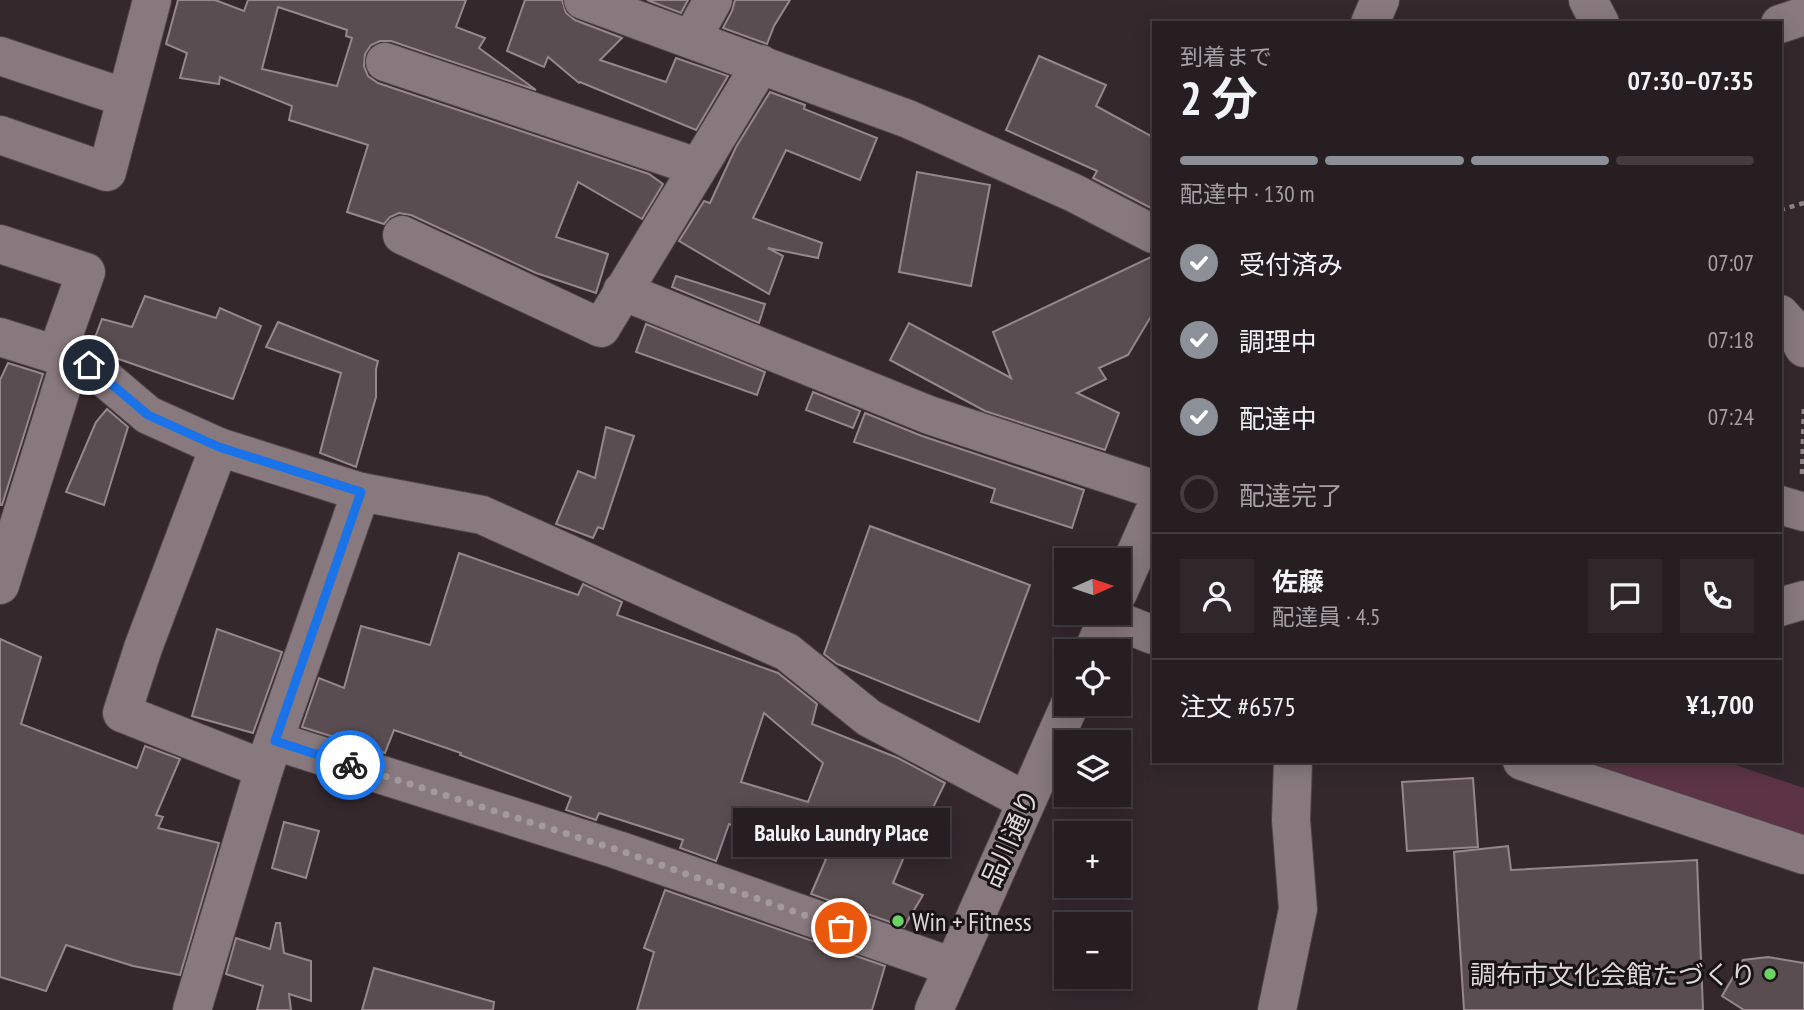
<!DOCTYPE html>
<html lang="ja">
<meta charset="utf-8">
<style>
:root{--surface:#271e22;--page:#2f272a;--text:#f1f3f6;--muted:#a4a2a5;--line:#433c40;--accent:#8c9099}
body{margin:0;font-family:"PT Sans Narrow","Noto Sans JP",sans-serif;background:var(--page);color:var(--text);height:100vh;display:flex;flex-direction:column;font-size:26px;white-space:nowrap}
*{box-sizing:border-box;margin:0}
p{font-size:23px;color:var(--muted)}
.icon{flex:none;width:38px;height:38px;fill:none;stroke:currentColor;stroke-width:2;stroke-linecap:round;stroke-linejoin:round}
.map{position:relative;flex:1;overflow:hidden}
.side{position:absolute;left:1152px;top:21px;width:630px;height:742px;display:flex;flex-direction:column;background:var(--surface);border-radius:0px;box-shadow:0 4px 18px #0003,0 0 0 2px var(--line)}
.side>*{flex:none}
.needle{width:46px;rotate:87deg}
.controls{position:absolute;left:1054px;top:548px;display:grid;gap:14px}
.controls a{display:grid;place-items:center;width:77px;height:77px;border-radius:0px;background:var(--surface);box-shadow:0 4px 18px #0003,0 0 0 2px var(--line);font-size:35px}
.pin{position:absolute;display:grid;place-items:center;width:60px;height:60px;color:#fff;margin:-30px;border:4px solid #fff;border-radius:50%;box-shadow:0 2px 7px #0007}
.courier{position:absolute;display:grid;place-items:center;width:70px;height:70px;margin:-35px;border:5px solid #1a73e8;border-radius:50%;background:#fff;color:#222;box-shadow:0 2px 9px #0007}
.bubble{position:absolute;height:49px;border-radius:0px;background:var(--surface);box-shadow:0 4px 18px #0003,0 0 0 2px var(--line);font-size:23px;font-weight:700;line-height:49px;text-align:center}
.head em{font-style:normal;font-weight:700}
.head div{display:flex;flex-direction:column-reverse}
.head{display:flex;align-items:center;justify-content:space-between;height:119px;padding:0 28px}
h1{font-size:46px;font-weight:700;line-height:52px}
.bar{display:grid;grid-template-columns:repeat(4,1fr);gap:10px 7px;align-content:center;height:84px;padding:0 28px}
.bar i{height:9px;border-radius:5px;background:var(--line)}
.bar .on{background:var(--accent)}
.bar p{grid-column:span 4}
.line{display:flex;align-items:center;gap:18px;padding:0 28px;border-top:2px solid var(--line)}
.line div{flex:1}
.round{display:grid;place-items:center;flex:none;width:74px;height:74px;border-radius:0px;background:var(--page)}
ol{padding:0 28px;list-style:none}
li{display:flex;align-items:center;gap:21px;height:77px}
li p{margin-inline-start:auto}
li .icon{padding:7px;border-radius:50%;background:var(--accent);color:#fff;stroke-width:4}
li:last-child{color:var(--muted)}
li i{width:38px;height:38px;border:4px solid var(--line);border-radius:50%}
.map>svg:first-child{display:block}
</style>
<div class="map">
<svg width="1804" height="1010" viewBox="0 0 1804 1010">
<rect width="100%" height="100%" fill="#34282d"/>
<polygon fill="#5c3445" points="1577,761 1724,761 1804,788 1804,840"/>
<g fill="#5a4d52" stroke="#96878d" stroke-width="2" fill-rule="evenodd">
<path d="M178 0H215L244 11 248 0H466L456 27 485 38 479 48 536 90 391 41H380L371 45 365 54 364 66 368 76 378 83 649 174 663 184 642 219 578 182 556 237 608 254 596 293 536 273 411 215 399 213 390 217 384 224 347 212 368 145 289 120 292 106 220 77 219 84 180 78 187 53 166 44ZM278 7 347 30 346 36 352 38 337 86 262 69Z"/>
<polygon points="525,0 562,0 566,13 575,20 622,38 600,60 666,82 676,58 728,76 696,130 580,82 579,83 548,57 544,67 507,51"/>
<polygon points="647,0 688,0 681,13"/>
<polygon points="735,0 790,0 774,26 767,44 723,28 732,11"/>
<polygon points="1039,56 1106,85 1096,106 1153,137 1153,209 1093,178 1097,171 1006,130"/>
<polygon points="770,92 805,105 804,109 877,138 860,180 786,150 753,218 822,243 818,258 768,248 783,256 769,294 679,241 704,201 710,203 736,147"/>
<polygon points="917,172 990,185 971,286 899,272"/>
<polygon points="1153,256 1153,313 1128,355 1099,368 1106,379 1077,393 1119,413 1105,450 985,411 890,360 909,323 1011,378 993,332"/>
<polygon points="676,276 765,304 759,323 672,287"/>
<polygon points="145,296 216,318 220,308 261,326 233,399 113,357 93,343 102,319 132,327"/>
<polygon points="278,322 378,361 376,369 376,397 356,467 320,453 341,373 266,347"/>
<polygon points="646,324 765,372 757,395 636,352"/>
<polygon points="8,363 43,374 2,505 0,505 0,380"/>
<polygon points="813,392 860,411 853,428 806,410"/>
<polygon points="107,409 128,427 104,505 66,492 96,422"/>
<polygon points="865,413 922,436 1084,490 1072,528 991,502 995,489 854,442"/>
<polygon points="606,427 634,436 603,529 598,527 593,538 556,524 578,471 595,478"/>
<polygon points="870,526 1030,585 979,722 837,664 824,654"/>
<path d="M459 553 578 595 583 584 622 602 617 615 778 673 817 704 812 724 898 758 945 783 922 830 916 828 893 883 923 895 904 927 811 894 826 859 729 824 716 861 680 848 683 840 599 813 596 820 566 810 571 797 460 755 461 753 394 730 385 753 302 727 319 678 344 688 361 626 430 645ZM764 713 823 763 808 802 741 782Z"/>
<polygon points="217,629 282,652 253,733 192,716"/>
<polygon points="0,639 41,657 21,724 137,768 145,746 180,759 156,815 163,817 158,828 219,843 180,975 133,966 66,945 46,991 0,977"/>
<polygon points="1473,778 1478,847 1407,851 1402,782"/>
<polygon points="284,822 319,831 306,878 272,868"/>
<polygon points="1508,846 1511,870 1697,860 1703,1010 1464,1010 1454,852"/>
<polygon points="665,890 885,966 872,1010 637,1010 654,952 644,948"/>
<polygon points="276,923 280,923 284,953 311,961 311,1001 289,994 291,1010 257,1010 263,986 226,974 236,938 270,949"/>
<polygon points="1768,957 1804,963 1804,1010 1744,1010 1722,996 1743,960"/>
<polygon points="374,968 494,1002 493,1010 362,1010"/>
</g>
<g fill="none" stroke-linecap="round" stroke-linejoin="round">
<defs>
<g id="minor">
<polyline points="583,0 908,119 1074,193 1153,234"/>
<polyline points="1588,0 1600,23"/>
<polyline points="1370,23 1380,0"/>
<polyline points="1780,24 1804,16"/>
<polyline points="692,38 713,0"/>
<polyline points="0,56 126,98"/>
<polyline points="385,62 697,167"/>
<polyline points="0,135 107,172 152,0"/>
<polyline points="402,235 601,328 761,64"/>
<polyline points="0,244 86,272 57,353"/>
<polyline points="622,291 929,415 1153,489"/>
<polyline points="1780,314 1793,328 1804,348"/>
<polyline points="0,337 89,365 148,415 219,447 361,492 482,515 787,652 869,718 1026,801"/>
<polyline points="219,447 143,648 122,713 264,769"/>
<polyline points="1780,505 1804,512"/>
<polyline points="0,585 71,358"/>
<polyline points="1118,593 1153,514"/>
<polyline points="1780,607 1804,600"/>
<polyline points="1108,617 1153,635"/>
<polyline points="1093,651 1110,612"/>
<polyline points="275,741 618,850 953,967"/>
<polyline points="1522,761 1804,855"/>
<polyline points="192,1010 264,769 361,492"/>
<polyline points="934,1010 1070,704"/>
<polyline points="1277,1010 1298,909 1291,820 1293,761"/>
</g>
</defs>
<use href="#minor" stroke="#4e4448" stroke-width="40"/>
<g stroke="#8f8589" stroke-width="4.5" stroke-dasharray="5 5" stroke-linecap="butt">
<polyline points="1780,210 1804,203"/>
<polyline points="1802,474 1804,405"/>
</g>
<use href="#minor" stroke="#87797e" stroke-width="38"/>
</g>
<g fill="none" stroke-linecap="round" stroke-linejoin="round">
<polyline stroke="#a39a9d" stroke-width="7" stroke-dasharray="0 12.6" points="350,765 618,850 841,928"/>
<polyline stroke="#1a73e8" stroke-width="9" points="89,365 148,415 219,447 361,492 275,741 350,765"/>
</g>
<g fill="#6ad364" stroke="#181315" stroke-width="2.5">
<circle cx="898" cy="921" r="7"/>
<circle cx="1770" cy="974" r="7"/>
</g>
<g text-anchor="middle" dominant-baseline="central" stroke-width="6" stroke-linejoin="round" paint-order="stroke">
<g font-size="26" fill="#dfd7da" stroke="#181315">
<text transform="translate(1010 838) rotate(-66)">品川通り</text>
</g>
<g font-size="26" fill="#dfd7da" stroke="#181315" text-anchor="start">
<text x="912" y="921">Win + Fitness</text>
<text x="1756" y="974" text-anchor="end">調布市文化会館たづくり</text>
</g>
</g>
</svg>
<div class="controls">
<a><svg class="needle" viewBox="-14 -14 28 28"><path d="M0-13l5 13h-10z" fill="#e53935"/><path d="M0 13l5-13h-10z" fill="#a4a2a5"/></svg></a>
<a><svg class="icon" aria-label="locate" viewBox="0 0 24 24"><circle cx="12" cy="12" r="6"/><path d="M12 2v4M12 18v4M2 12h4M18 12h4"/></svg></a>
<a><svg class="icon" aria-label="layers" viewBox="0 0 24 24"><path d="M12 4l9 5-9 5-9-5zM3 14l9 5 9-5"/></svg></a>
<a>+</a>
<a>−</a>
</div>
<div class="pin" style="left:841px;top:928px;background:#ea580c"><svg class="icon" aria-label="bag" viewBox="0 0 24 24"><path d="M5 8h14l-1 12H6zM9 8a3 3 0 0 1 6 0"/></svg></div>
<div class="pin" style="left:89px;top:365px;background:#1f2937"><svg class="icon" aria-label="home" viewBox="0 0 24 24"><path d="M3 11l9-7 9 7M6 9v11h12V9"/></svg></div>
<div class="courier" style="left:350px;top:765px"><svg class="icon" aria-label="bike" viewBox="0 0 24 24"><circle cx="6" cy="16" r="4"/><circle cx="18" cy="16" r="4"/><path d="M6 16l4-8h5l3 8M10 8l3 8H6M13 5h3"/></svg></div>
<div class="bubble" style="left:733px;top:808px;width:217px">Baluko Laundry Place</div>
<section class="side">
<div class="head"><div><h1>2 分</h1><p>到着まで</p></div><em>07:30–07:35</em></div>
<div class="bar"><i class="on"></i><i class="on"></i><i class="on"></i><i></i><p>配達中 · 130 m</p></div>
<ol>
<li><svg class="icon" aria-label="check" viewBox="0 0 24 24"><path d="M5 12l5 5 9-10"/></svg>受付済み<p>07:07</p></li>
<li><svg class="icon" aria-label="check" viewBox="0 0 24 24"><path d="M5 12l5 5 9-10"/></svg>調理中<p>07:18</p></li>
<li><svg class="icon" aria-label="check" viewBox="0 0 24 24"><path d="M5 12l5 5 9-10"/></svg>配達中<p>07:24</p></li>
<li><i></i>配達完了</li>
</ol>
<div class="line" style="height:126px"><a class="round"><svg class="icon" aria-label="person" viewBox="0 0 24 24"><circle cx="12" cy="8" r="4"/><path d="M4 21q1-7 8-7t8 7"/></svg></a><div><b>佐藤</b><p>配達員 · 4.5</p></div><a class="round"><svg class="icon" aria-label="chat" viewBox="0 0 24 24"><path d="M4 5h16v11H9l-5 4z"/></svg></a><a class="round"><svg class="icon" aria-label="phone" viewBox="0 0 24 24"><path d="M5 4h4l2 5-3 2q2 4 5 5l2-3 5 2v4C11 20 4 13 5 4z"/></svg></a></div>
<div class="line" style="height:91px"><div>注文 #6575</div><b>¥1,700</b></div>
</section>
</div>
